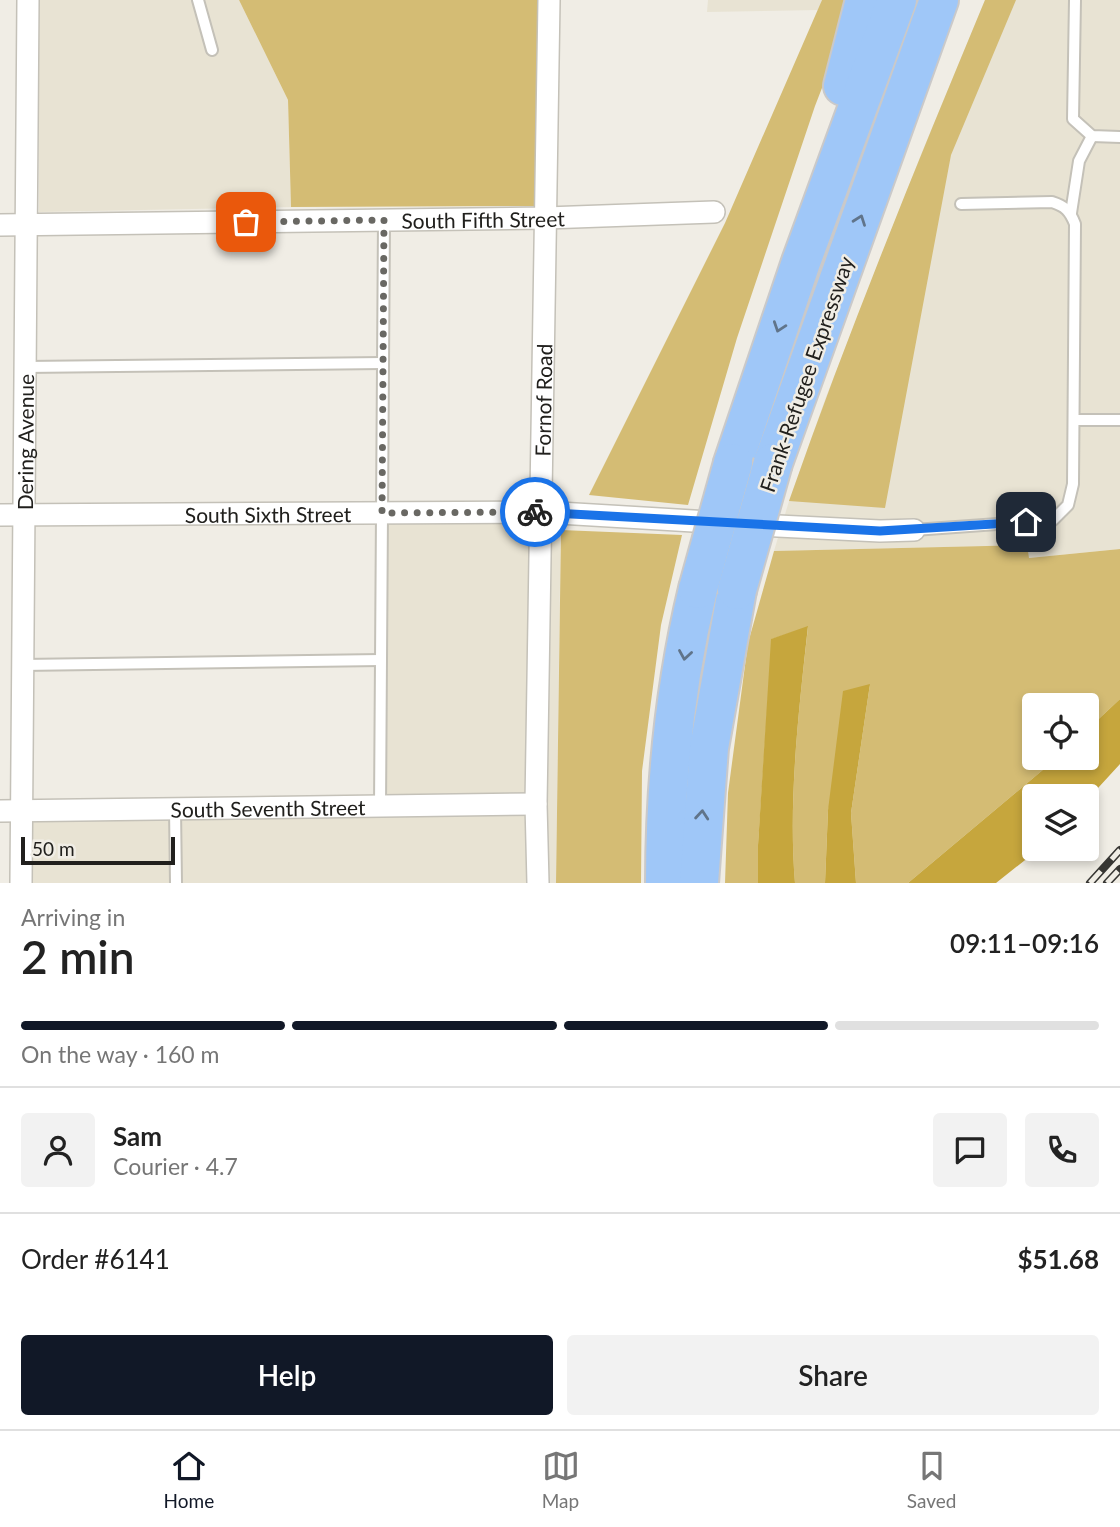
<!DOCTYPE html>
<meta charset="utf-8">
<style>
:root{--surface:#fff;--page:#f2f2f2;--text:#222;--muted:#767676;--line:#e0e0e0;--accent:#111827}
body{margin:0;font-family:Lato,sans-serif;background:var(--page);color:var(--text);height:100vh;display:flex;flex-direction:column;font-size:26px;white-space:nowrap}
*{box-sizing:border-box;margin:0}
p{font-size:23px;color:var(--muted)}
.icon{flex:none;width:38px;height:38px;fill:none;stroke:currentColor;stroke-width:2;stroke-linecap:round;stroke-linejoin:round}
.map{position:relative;height:883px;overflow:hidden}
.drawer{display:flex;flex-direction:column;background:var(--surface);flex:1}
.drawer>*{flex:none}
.controls{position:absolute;left:1022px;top:693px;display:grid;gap:14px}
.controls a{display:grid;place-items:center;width:77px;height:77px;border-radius:7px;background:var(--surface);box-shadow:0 4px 10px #0003;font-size:35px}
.scale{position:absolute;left:21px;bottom:18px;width:154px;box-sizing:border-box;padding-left:7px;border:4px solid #21201d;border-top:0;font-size:19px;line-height:24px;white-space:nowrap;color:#21201d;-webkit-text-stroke:5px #f0ede5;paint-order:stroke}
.pin{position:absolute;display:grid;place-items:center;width:60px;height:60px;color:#fff;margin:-30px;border-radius:14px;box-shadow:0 4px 10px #0006}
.courier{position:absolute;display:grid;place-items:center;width:70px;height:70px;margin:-35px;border:5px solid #1a73e8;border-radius:50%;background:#fff;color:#222;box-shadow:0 2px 9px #0007}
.headline em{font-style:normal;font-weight:600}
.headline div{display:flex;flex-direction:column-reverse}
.headline{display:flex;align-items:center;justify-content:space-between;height:119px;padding:0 21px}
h1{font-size:46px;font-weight:600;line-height:52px}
.bar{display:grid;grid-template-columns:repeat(4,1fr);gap:10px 7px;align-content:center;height:84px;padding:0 21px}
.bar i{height:9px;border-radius:5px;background:var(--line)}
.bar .active{background:var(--accent)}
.bar p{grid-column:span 4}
.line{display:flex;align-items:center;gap:18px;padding:0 21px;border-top:2px solid var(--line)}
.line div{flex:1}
.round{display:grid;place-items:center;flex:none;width:74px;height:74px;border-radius:7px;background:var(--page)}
.button{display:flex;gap:14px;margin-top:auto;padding:14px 21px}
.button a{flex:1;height:80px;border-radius:7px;background:var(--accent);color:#fff;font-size:28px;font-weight:600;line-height:80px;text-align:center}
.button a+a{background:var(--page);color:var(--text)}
.tabs{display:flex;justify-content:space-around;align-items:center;height:98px;border-top:2px solid var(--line);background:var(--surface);font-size:19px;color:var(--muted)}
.tabs a{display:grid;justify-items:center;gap:4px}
.tabs .active{color:var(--accent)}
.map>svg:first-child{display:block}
</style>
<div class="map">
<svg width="1120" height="883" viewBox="0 0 1120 883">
<rect width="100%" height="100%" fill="#f0ede5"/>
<g fill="#e8e3d3">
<polygon points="39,0 239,0 288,100 291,207 39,212"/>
<polygon points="708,0 822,0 819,10 707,12"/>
<polygon points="985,0 1120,0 1120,549 1028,558 1027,545 774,551 789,501 826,397 922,152"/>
<polygon points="380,508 561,508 556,883 18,883 19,812 380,810"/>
</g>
<g fill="#d4bc74">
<polygon points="239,0 538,0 535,206 291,207 288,100"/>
<polygon points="822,0 856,0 815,106 737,338 688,505 589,495 725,223"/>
<path d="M985 0H1016L951 155 885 508 789 501C848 332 916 166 985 0Z"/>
<polygon points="561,530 682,535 661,625 642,771 641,883 556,883"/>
<path d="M1027 545 1029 558 1120 549V699L1087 730V705H1034V758H1057L908 883H856L851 813 870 684 828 810 825 883H795C788 801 799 708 808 627L772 639 758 845V883H725L728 793 748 643 774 551Z"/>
</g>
<g fill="#c6a63d">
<path d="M808 626C799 709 788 800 795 883H758V845L771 639Z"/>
<polygon points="870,684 851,813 856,883 825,883 828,810 843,691"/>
<polygon points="1120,699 1120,764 1087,800 1087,796 1034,796 1034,849 1039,849 996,883 908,883 1057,758 1087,758 1087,730"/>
</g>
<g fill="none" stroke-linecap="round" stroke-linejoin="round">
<defs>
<g id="service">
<polyline points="198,0 212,50"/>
<polyline points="1075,0 1073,119 1092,136 1120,137"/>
<polyline points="1071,213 1079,161 1092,136"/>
<polyline points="25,367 383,363"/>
<polyline points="1074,420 1120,420"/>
<path d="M914 530 1053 520 1068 505 1073 484 1075 224C1070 211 1065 206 1052 202L961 204"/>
<polyline points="22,665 381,660"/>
<polyline points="380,807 384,220"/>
<polyline points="175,809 176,883"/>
</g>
<g id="minor">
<path id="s1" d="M0 225 546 218 714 212"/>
<path id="s2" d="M0 515 542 512 778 526 880 531 914 530"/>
<path id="s3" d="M0 811 536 804"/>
<path id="s4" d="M21 883 28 0"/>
<path id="s5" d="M538 883 536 804 549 0"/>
</g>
<g id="motorway">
<polyline points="843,86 865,0"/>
<polyline points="733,463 801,262 897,0"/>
<polyline points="773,463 939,0"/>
<path d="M665 883C665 784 675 685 698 589"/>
<polyline points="699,883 709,748 737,590"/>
</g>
</defs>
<use href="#service" stroke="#c4c1b8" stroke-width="14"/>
<use href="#minor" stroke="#c4c1b8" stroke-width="24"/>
<use href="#motorway" stroke="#cac9c9" stroke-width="42"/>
<use href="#service" stroke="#fff" stroke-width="10"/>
<use href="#minor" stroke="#fff" stroke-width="21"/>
<use href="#motorway" stroke="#9fc7f8" stroke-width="38"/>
<defs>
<g id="rail">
<polyline points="1090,883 1120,850"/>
<polyline points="1107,883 1120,869"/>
</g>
</defs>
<use href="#rail" stroke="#373633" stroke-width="8"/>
<use href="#rail" stroke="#f0ede5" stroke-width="5" stroke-dasharray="16" stroke-linecap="butt"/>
<defs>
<g id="motorway-bridge">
<polyline points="698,589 733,463"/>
<polyline points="737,590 773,463"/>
</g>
</defs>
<use href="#motorway-bridge" stroke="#cac9c9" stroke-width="42" stroke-linecap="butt"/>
<use href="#motorway-bridge" stroke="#9fc7f8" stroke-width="38"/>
</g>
<defs><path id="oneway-chevron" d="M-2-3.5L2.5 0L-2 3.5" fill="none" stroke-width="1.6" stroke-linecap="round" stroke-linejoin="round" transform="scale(1.75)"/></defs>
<g stroke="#60748a">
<use href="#oneway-chevron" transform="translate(860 220) rotate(-70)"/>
<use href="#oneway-chevron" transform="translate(779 327) rotate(109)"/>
<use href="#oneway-chevron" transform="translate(685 655) rotate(99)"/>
<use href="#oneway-chevron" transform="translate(702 815) rotate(-85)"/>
</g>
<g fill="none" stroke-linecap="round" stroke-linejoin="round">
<polyline stroke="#696863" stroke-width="7" stroke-dasharray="0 12.6" points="246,222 384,220 382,513 535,512"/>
<polyline stroke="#1a73e8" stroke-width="9" points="535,512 880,531 1026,522"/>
</g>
<g text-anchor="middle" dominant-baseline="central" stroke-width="5" stroke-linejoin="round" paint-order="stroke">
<g font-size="21" fill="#21201d" stroke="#f0ede5">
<text stroke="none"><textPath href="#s1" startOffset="483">South Fifth Street</textPath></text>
<text transform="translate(806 374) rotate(-71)">Frank-Refugee Expressway</text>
<text stroke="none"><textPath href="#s5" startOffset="483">Fornof Road</textPath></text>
<text stroke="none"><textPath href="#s4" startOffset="441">Dering Avenue</textPath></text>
<text stroke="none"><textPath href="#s2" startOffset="268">South Sixth Street</textPath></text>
<text stroke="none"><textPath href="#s3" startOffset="268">South Seventh Street</textPath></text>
</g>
</g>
</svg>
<div class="controls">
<a><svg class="icon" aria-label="locate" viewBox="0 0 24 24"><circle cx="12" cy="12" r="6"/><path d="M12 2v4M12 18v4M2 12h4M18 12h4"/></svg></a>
<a><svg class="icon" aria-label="layers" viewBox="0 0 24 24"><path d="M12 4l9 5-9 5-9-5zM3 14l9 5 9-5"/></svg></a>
</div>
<div class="scale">50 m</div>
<div class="pin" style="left:246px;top:222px;background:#ea580c"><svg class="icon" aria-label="bag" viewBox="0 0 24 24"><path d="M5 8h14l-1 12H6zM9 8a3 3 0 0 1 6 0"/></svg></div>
<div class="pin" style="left:1026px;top:522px;background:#1f2937"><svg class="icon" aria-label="home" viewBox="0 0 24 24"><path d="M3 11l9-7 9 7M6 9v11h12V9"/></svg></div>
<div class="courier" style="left:535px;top:512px"><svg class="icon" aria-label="bike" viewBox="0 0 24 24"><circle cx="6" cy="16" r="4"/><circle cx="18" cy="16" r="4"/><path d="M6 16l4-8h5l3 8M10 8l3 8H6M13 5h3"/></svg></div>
</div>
<section class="drawer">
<div class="headline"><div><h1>2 min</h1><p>Arriving in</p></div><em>09:11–09:16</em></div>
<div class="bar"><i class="active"></i><i class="active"></i><i class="active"></i><i></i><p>On the way · 160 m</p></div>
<div class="line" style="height:126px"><a class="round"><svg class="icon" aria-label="person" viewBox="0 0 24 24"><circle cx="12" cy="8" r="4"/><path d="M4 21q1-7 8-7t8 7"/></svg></a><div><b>Sam</b><p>Courier · 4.7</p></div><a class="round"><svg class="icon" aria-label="chat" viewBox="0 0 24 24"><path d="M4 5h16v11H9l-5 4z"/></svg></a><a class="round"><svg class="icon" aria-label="phone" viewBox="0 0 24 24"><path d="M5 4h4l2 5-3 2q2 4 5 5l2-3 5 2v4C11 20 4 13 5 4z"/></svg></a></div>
<div class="line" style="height:91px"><div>Order #6141</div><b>$51.68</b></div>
<div class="button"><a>Help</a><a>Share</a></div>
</section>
<nav class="tabs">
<a class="active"><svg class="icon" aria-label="home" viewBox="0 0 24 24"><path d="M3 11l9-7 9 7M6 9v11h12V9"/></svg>Home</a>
<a><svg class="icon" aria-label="map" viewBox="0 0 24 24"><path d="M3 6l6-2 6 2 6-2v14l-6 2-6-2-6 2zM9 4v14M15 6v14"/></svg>Map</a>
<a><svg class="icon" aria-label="saved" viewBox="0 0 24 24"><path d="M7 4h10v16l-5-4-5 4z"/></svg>Saved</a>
</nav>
